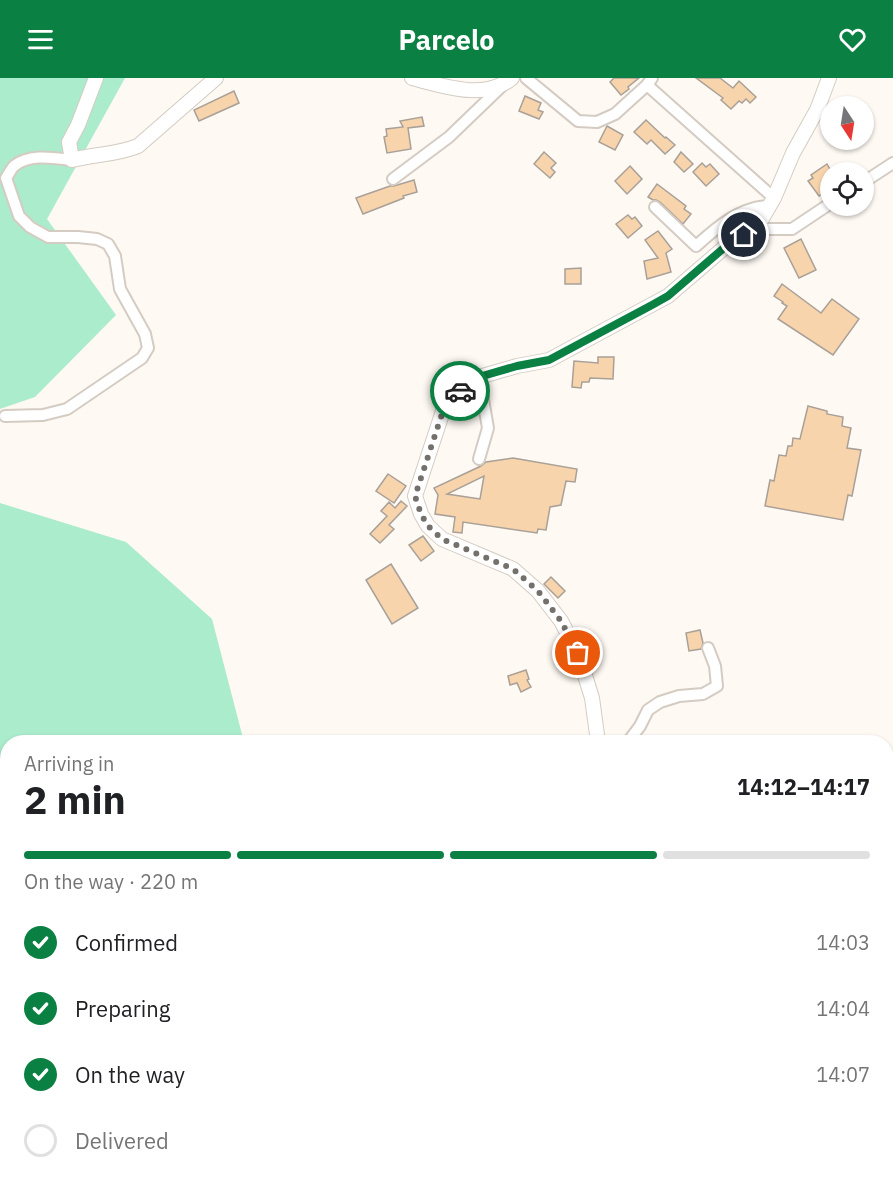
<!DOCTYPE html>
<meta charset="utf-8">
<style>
:root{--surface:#fff;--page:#f2f2f2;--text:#202124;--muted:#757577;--line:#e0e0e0;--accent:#0b8043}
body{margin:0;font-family:"IBM Plex Sans",sans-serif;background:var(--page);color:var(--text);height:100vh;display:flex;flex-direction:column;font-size:22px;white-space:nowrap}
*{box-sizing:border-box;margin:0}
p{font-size:20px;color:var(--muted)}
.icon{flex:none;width:33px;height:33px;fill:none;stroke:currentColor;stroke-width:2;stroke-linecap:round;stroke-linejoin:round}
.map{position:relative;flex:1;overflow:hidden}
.details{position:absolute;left:0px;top:657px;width:894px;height:452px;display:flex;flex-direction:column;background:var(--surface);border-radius:24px 24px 0 0;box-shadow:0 2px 4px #0004}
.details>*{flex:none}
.needle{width:39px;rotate:168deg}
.fabs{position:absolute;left:820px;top:18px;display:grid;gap:12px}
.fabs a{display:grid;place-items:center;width:54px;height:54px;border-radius:50%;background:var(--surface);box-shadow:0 2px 4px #0004;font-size:30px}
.pin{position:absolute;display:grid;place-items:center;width:51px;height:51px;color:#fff;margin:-26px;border:3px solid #fff;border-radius:50%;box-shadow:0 2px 6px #0007}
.courier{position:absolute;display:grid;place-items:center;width:60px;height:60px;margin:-30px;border:4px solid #0b8043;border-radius:50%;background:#fff;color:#222;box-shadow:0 2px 8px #0007}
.headline em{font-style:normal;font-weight:700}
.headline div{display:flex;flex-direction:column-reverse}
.headline{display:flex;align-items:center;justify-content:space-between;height:102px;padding:0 24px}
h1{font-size:39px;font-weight:700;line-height:45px}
.bar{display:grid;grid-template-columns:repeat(4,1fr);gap:9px 6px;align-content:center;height:72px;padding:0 24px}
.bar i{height:8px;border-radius:4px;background:var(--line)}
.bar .current{background:var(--accent)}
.bar p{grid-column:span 4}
ol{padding:0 24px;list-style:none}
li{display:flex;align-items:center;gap:18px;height:66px}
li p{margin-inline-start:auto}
li .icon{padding:6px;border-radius:50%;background:var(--accent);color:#fff;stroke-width:4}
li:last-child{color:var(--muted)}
li i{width:33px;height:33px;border:3px solid var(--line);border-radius:50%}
header{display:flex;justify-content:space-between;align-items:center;height:78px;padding:0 24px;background:var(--accent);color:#fff;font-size:27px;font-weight:700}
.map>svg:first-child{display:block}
</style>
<header><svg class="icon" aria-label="menu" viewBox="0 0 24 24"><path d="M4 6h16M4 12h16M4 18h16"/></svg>Parcelo<svg class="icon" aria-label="heart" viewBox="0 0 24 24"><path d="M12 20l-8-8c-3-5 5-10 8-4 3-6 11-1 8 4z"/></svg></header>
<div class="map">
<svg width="893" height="1108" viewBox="0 0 893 1108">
<rect width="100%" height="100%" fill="#fef9f3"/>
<g fill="#abeccc">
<polygon points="0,0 125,0 47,141 116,237 35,319 0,331"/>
<polygon points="0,425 126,464 212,541 244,664 8,664 8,1101 60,1101 52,1108 0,1108"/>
</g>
<g fill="#f8d4ac" stroke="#a9a098" stroke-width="1.5" fill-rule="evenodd">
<polygon points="614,0 639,0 628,9 629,11 621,17 610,4"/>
<polygon points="696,0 720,0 733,10 739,3 756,19 750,25 746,21 742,25 739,23 731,31 721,22 723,20"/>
<polygon points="234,13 239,25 199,43 194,32"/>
<polygon points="525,18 541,25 538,32 543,34 539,41 519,33"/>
<polygon points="422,39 424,48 408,50 411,71 387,75 384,59 387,58 386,51 403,49 400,43"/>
<polygon points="646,42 665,60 666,59 675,67 665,76 651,62 647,66 634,54"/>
<polygon points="607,48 623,57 615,72 599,64"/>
<polygon points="544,74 556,85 551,90 555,94 550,100 534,86"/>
<polygon points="681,74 693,86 684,94 674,84"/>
<polygon points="702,85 706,89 710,86 719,96 706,108 693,94"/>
<polygon points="827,86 831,93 831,110 819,118 808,103 813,100 811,97"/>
<polygon points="630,88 642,101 627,116 615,103"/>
<polygon points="414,102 417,114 403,118 404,120 363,136 356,120 390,108 394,108"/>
<polygon points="657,106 686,128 684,131 691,136 683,146 660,124 656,122 653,122 648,119"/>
<polygon points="628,137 632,141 635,139 642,148 628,160 616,146"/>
<polygon points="658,153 672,171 666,175 671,194 647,201 644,183 658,180 645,162"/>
<polygon points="801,161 816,192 799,200 784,170"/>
<polygon points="581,190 581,206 565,206 565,191"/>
<polygon points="782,206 821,235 832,221 859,241 833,277 778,241 787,228 782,225 783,224 774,218"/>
<polygon points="598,279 614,279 613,301 590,300 589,304 582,304 581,310 572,309 574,283 598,285"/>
<polygon points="808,328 827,333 827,336 843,339 842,348 851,350 847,370 861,372 852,418 848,417 843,442 765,428 770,402 774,403 779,377 786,378 788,368 792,368 793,360 800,361"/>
<path d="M513 380 577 391 575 404 566 403 561 427 550 429 546 452 538 451 537 455 463 444 462 455 453 454 455 439 435 436 438 417 434 410 481 388 486 384ZM484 398 480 421 447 416Z"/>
<polygon points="388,396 406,408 394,425 376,413"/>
<polygon points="401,423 407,428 389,447 394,451 380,465 370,456 387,438 381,433 389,424 395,430"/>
<polygon points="423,458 434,473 421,483 409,467"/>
<polygon points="391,486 418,530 392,546 366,502"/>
<polygon points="551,499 565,513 558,520 544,506"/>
<polygon points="700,552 703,565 701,571 689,573 686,555"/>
<polygon points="526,592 529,601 527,602 531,609 521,614 517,605 510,607 508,598"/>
</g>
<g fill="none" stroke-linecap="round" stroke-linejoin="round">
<defs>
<g id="minor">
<polyline points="526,0 578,43 597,44 615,36 647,7 652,0"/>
<polyline points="647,7 774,120"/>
<polyline points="393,101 449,59 502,8"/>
<polyline points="864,104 893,85"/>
<path d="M655 129 696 168C717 149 740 129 769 128"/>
<polyline points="756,151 792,151 831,125"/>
<polyline points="479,299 488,350 479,381"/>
<path d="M5 338 43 337 67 331 142 280 148 270 145 256 120 211 115 178 108 166 97 161 78 159H48L30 149 19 138 6 100C9 96 11 91 14 88 30 75 54 80 72 82"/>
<polyline points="628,664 640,648 648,632 660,624 679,618 703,616 717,608 715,588 708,570"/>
</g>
<g id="tertiary">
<path d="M96 0 78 47 69 64 72 82C95 76 116 77 138 68L216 0"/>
<path d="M412 0C444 8 484 23 512 0"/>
<polyline points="598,664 592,620 578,575 561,543 538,513 513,491 442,461 428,448 421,436 415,418 444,330 456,316 479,299 517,288 549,282 668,218 732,163 756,151 774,120 793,75 817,32 829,0"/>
<polyline points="886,786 893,782"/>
</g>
</defs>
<use href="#minor" stroke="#d4ccc3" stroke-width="14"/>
<use href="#tertiary" stroke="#d4ccc3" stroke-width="16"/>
<use href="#minor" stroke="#fff" stroke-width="10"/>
<use href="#tertiary" stroke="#fff" stroke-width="14"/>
</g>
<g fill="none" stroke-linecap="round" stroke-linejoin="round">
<polyline stroke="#74706c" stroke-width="6" stroke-dasharray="0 10.8" points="460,313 444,330 415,418 421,436 428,448 442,461 513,491 538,513 561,543 578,575"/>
<polyline stroke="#0b8043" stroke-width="8" points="460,313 479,299 517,288 549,282 652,227 668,218 732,163 744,157"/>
</g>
</svg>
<div class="fabs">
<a><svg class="needle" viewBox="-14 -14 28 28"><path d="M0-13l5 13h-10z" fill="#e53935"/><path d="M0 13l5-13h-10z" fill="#757577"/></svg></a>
<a><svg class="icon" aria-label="locate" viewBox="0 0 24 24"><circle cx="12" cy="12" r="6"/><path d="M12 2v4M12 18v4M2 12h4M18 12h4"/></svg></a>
</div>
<div class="pin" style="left:578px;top:575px;background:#ea580c"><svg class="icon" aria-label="bag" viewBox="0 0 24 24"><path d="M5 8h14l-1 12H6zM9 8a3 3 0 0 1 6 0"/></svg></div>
<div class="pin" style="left:744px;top:157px;background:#1f2937"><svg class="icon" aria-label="home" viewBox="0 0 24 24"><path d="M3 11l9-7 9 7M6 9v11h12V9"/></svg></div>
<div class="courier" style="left:460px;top:313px"><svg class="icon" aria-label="car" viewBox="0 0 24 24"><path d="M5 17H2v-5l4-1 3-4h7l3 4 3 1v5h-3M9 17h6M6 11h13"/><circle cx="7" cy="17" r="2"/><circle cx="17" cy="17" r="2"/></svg></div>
<section class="details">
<div class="headline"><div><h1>2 min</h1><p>Arriving in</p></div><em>14:12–14:17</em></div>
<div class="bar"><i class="current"></i><i class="current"></i><i class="current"></i><i></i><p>On the way · 220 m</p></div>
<ol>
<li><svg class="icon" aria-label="check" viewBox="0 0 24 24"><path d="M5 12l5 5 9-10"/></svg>Confirmed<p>14:03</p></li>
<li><svg class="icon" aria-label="check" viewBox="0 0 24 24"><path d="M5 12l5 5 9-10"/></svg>Preparing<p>14:04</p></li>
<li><svg class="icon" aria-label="check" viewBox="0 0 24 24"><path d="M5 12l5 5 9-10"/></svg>On the way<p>14:07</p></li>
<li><i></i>Delivered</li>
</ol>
</section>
</div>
